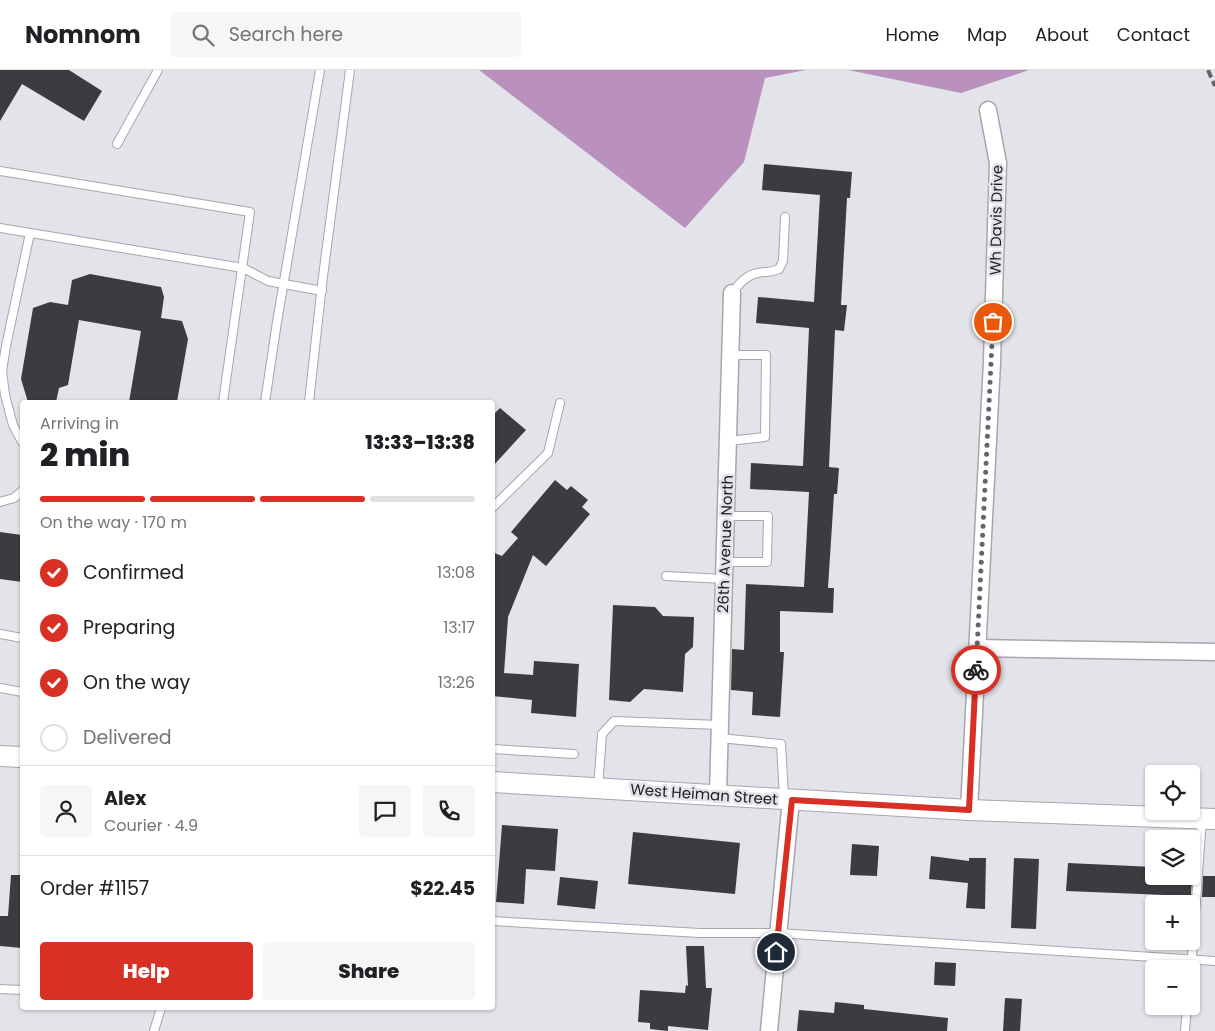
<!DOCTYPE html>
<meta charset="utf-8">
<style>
:root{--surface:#fff;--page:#f6f6f6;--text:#202124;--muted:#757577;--line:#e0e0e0;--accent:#d93025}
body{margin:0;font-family:Poppins,sans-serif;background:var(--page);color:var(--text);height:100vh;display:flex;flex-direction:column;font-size:19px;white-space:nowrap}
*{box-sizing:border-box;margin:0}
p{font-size:16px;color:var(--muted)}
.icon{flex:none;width:28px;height:28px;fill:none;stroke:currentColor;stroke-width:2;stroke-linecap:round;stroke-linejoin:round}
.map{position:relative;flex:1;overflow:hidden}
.panel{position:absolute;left:20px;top:330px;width:475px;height:610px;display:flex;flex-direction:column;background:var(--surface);border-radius:5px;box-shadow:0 1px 4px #0004}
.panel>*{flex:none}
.buttons{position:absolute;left:1145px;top:695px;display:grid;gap:10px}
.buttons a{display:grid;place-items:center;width:55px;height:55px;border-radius:5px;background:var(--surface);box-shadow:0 1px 4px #0004;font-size:25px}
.pin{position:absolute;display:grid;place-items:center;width:42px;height:42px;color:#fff;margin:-21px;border:2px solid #fff;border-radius:50%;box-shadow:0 1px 5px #0007}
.courier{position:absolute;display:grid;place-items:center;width:50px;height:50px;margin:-25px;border:4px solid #d93025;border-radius:50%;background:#fff;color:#222;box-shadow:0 1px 6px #0007}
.headline em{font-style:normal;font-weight:800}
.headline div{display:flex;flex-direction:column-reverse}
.headline{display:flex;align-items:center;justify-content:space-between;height:85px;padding:0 20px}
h1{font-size:32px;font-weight:800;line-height:38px}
.bar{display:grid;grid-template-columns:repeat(4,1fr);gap:8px 5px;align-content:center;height:60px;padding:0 20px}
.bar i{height:6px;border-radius:4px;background:var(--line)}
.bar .on{background:var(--accent)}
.bar p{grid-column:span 4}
.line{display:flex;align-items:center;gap:12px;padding:0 20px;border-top:1px solid var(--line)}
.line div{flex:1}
.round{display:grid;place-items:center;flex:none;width:52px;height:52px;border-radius:5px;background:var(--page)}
ol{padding:0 20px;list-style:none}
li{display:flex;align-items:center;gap:15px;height:55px}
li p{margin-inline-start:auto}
li .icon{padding:5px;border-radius:50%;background:var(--accent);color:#fff;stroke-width:4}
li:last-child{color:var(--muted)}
li i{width:28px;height:28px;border:2px solid var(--line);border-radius:50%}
.primary-button{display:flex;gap:10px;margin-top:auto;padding:10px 20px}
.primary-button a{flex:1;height:58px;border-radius:5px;background:var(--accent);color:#fff;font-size:20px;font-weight:800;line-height:58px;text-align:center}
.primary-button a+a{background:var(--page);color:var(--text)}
header{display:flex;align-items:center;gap:30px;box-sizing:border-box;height:70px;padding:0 25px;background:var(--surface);border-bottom:1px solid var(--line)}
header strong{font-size:24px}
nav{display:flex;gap:28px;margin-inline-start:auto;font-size:18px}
.search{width:350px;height:45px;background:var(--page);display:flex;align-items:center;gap:12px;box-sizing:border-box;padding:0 18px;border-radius:5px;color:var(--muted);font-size:19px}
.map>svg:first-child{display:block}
</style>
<header>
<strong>Nomnom</strong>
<div class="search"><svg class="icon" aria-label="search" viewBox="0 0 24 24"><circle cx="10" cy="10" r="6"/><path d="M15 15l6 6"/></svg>Search here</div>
<nav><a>Home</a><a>Map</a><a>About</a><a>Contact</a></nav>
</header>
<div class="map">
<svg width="1215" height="961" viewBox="0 0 1215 961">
<rect width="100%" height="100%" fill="#e2e4ea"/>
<g fill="#b991bc">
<polygon points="479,0 806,0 765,8 744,92 685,158"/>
<polygon points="848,0 1029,0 961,23"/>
</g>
<g fill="#3c3b40">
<polygon points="0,0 69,0 102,21 84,51 22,14 0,51"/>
<polygon points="764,94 852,102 850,128 847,128 841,235 847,235 844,261 835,260 829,397 839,398 837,424 834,424 828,518 834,518 833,543 780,541 780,582 784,582 780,647 752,645 753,622 731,620 732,579 744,580 746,514 804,517 809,422 750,419 751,393 803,396 809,258 756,253 758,227 814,232 820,125 762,120"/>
<polygon points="90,204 161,217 164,227 161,248 182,251 188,269 177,332 129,332 141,261 79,250 68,315 59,318 56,332 28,332 21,309 33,238 50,232 68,235 72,210"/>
<polygon points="500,338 526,360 492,397 492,346"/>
<polygon points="555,410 567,420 571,416 588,430 582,437 590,444 546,496 533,485 508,547 504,603 533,605 534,591 579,594 576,647 531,643 532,630 492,626 492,482 502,486 518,468 511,462"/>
<polygon points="0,462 22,465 22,512 0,509"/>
<polygon points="613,535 655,537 663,546 694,547 693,577 685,584 683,622 644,619 630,632 609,630"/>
<polygon points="502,755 558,759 555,801 526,799 524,834 496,832"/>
<polygon points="633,762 740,773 735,824 628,814"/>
<polygon points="852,774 879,776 877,806 850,805"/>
<polygon points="931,786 969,791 969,788 986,788 985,839 966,838 968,813 929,809"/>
<polygon points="1014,788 1039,789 1036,859 1011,858"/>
<polygon points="1068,793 1154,797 1154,806 1192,806 1191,826 1066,821"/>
<polygon points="11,805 22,805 22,878 0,876 0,846 8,846"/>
<polygon points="1203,806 1215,806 1215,827 1202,827"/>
<polygon points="560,807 598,811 595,839 557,835"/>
<polygon points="686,876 704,876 706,918 712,918 708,960 668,956 668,961 650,959 650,953 638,952 640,920 685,923 686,915 688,916"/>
<polygon points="935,892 956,893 955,916 934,915"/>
<polygon points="1005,928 1022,929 1020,961 1003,961"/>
<polygon points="835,932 864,935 864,939 948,948 947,961 797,961 799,940 834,943"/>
</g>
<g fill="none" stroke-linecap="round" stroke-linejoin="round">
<defs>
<g id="service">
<polyline points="117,74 158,0"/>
<polyline points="0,101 250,142 223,332"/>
<polyline points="0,158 243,198 268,211 322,221"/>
<path d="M732 223C739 214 746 205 758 203 767 201 770 203 779 199L783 191 785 147"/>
<polyline points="265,332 277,252 320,0"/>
<polyline points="309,332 322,214 350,0"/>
<polyline points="728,371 765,367 766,285 730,285"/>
<polyline points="22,372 13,355 5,325 2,301 6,276 30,163"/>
<polyline points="0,432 14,428 22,421"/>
<polyline points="492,438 548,383 560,333"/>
<polyline points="725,492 767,492 768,446 726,446"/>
<polyline points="666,506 724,509"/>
<polyline points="0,564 22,568"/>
<polyline points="0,618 22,622"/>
<polyline points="719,668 781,674 784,727"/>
<polyline points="492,679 574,684"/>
<polyline points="598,718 602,664 614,651 720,655"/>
<polyline points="492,851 700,863 778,863 1215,891"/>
<polyline points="1191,899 1202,749"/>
<polyline points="0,919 22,920"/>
<polyline points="154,961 161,938"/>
<polyline points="1185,961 1187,936"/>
</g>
<g id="minor">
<polyline points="977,578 1215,582"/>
<polyline points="718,724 732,223"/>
<polyline points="969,740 992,292 998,93 988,40"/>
<polyline points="769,961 791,729"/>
</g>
<g id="tertiary">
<polyline points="0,686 22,687"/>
<polyline points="492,712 969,740 1215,749"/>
</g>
</defs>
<use href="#service" stroke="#a5a7ad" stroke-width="10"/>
<use href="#minor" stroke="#a5a7ad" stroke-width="19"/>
<use href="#tertiary" stroke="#a5a7ad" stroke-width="22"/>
<use href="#service" stroke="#fff" stroke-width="8"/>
<use href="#minor" stroke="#fff" stroke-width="16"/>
<use href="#tertiary" stroke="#fff" stroke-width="20"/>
<polyline stroke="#626367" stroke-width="4" stroke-dasharray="8 4" stroke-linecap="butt" points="1208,0 1215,16"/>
</g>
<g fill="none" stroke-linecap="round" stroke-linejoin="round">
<polyline stroke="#646569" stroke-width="5" stroke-dasharray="0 9" points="976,600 993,252"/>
<polyline stroke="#d93025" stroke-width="6" points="776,882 792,730 969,740 976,600"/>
</g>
<g text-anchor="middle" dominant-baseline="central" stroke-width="5" stroke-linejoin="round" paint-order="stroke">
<g font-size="15" fill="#202123" stroke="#e2e4ea">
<text transform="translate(996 150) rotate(-89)">Wh Davis Drive</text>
<text transform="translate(725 474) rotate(-88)">26th Avenue North</text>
<text transform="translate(704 724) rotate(4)">West Heiman Street</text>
</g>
</g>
</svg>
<div class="buttons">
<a><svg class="icon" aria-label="locate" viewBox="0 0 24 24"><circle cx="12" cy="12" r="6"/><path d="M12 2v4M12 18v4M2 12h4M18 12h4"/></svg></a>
<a><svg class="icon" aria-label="layers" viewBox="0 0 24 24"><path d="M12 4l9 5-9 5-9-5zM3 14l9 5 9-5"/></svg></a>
<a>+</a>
<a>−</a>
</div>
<div class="pin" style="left:993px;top:252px;background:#ea580c"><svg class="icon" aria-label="bag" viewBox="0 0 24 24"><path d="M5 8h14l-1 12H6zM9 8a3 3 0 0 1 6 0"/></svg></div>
<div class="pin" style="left:776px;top:882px;background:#1f2937"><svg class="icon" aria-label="home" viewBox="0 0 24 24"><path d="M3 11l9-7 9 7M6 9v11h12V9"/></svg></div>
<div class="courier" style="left:976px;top:600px"><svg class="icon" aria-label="bike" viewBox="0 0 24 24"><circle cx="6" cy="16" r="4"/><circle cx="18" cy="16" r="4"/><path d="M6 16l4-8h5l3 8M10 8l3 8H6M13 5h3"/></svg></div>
<section class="panel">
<div class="headline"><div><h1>2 min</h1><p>Arriving in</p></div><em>13:33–13:38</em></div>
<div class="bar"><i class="on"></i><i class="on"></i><i class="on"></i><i></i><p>On the way · 170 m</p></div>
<ol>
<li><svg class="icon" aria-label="check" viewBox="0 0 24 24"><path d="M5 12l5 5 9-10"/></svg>Confirmed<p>13:08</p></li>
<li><svg class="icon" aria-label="check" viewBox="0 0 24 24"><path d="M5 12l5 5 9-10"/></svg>Preparing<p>13:17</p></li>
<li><svg class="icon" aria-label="check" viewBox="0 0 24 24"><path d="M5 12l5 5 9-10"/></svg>On the way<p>13:26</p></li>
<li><i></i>Delivered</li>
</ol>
<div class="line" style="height:90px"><a class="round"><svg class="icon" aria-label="person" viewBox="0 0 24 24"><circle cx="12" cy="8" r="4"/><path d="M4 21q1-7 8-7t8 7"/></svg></a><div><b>Alex</b><p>Courier · 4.9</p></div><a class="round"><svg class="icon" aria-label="chat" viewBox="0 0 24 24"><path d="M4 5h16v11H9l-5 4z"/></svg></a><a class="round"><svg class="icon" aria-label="phone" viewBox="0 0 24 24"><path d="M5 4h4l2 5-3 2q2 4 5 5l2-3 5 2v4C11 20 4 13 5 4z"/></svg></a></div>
<div class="line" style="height:65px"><div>Order #1157</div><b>$22.45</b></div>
<div class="primary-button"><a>Help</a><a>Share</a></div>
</section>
</div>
